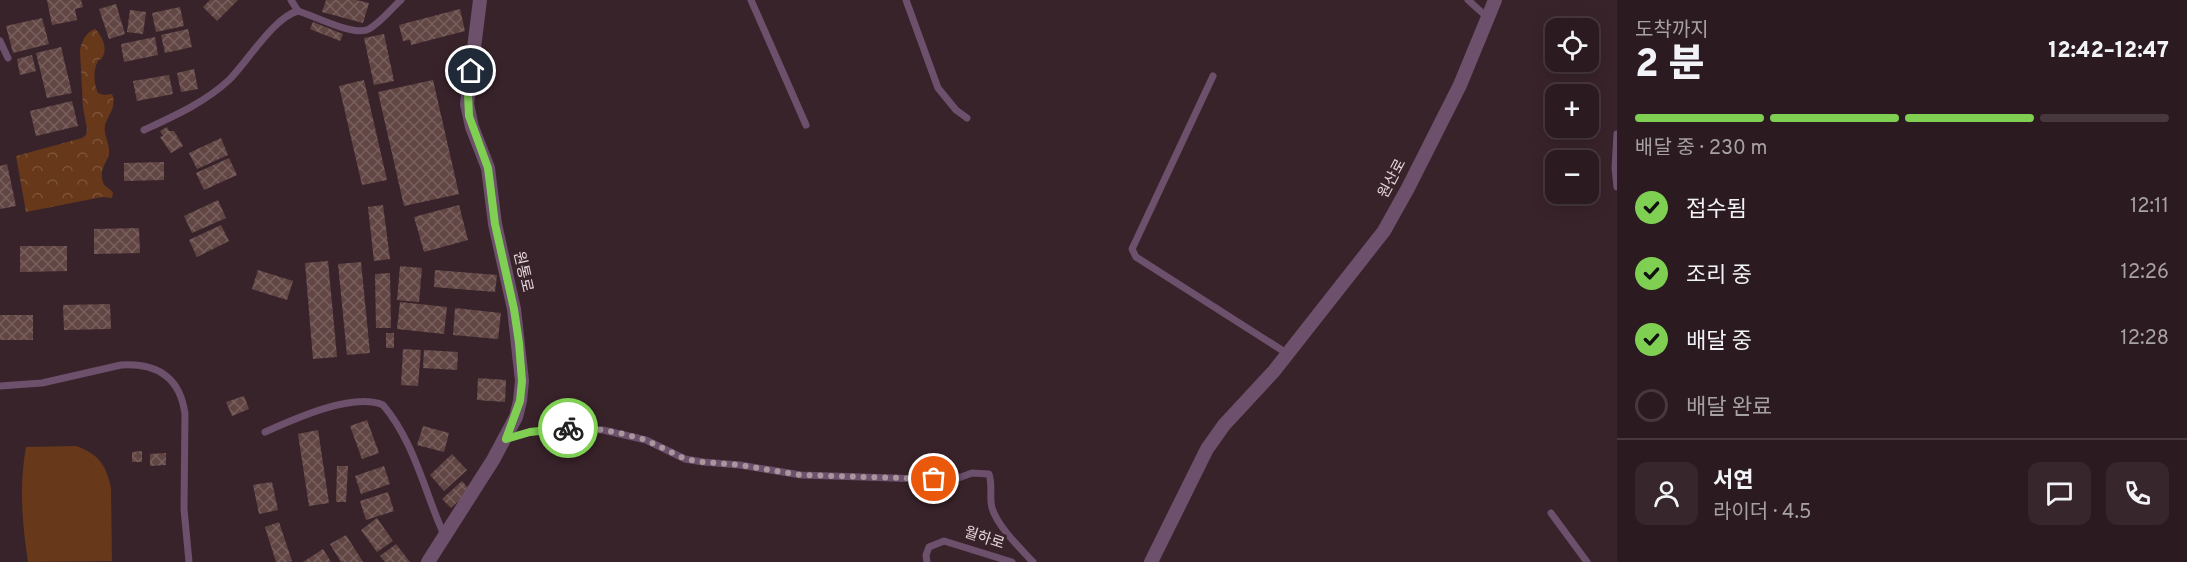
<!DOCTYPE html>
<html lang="ko">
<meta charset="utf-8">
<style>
:root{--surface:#2b1a20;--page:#37272d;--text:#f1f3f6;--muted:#a6a1a5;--line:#47383e;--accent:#7fd052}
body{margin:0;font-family:Overpass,"Noto Sans KR",sans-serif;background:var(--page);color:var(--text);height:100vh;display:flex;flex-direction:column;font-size:22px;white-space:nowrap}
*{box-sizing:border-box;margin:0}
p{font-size:20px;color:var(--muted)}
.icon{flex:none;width:33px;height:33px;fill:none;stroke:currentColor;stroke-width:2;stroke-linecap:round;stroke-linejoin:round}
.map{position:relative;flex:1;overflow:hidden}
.side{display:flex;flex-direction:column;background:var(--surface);width:570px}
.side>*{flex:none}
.tools{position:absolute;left:1545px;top:18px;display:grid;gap:12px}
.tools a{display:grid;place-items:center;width:54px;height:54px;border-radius:12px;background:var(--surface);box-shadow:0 3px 15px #0003,0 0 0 2px var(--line);font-size:30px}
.pin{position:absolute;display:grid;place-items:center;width:51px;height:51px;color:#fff;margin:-26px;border:3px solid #fff;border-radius:50%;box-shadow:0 2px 6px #0007}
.courier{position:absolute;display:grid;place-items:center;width:60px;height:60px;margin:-30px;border:4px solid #7fd052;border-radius:50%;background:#fff;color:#222;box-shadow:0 2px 8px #0007}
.head em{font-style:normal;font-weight:800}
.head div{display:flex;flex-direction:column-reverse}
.head{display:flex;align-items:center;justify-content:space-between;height:102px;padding:0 18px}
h1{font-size:39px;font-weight:800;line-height:45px}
.bar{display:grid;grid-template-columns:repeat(4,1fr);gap:9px 6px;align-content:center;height:72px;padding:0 18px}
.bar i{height:8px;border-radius:4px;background:var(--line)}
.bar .on{background:var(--accent)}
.bar p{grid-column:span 4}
.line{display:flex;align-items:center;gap:15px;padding:0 18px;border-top:2px solid var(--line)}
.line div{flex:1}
.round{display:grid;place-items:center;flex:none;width:63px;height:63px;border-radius:12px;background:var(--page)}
ol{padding:0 18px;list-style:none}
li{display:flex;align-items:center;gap:18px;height:66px}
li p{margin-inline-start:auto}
li .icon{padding:6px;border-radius:50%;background:var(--accent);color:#111;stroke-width:4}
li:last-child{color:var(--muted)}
li i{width:33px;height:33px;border:3px solid var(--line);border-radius:50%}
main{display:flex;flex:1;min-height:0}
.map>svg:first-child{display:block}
</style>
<main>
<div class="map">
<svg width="1617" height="562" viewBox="0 0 1617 562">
<defs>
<pattern id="forest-crowns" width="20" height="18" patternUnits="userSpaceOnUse" patternTransform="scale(1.5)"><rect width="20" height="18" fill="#673819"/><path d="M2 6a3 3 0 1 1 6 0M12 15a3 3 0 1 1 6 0" fill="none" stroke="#7d543a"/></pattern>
<pattern id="building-cross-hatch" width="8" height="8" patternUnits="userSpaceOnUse" patternTransform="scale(1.5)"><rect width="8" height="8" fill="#614644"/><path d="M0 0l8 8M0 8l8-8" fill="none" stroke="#78605e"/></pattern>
</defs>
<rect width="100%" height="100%" fill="#39232b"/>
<path fill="url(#forest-crowns)" d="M95 29C101 34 108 48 103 56 99 63 100 56 97 63 93 71 94 85 98 93L104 95 112 94C117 106 109 114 105 125 103 135 110 143 109 153 106 167 98 168 104 185L113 192 112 198 102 197 26 212 16 156 82 138 86 135 87 129 83 107 80 51C81 42 86 32 95 29Z"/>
<path fill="#673819" d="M76 446C99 454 106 465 111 488L112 561 28 562C22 523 19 486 26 447Z"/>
<g fill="url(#building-cross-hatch)">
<polygon points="47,0 81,0 83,7 75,9 77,20 52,25"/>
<polygon points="210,0 238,0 217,21 203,7"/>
<polygon points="326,0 356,0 369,3 363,23 322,12"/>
<polygon points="116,4 125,34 109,39 99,9"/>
<polygon points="180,7 184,26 156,32 152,13"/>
<polygon points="460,9 465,31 411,45 410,40 403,41 399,25"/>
<polygon points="130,10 146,12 143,34 127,32"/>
<polygon points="42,18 49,44 13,53 6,26"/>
<polygon points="313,22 343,34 340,41 310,29"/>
<polygon points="188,29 192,47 165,53 161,35"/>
<polygon points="384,34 394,81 374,85 364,38"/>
<polygon points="155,37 158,55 124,62 121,44"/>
<polygon points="61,47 72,93 47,98 36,53"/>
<polygon points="32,55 36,71 20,75 17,59"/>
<polygon points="194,69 198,89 181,92 177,73"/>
<polygon points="169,75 173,94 137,101 133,81"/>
<polygon points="364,80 387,180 362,185 339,86"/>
<polygon points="433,80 459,194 404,206 378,92"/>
<polygon points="72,101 78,126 36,136 30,111"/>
<polygon points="167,127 169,131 174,131 183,146 171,153 160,137 163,136 160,131"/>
<polygon points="221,138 228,155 197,169 189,153"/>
<polygon points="229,158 237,175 204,190 196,173"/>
<polygon points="164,162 164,180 124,181 124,163"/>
<polygon points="7,164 16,206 0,209 0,166"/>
<polygon points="218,200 226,218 192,233 184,216"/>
<polygon points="383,205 390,259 374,261 368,207"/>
<polygon points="459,205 468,240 424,252 414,217"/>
<polygon points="221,225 229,241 197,257 189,240"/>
<polygon points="139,228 140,253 94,254 94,229"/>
<polygon points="20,246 67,246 67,271 20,272"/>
<polygon points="328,261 337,357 313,359 305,263"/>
<polygon points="361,262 370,353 347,355 338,264"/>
<polygon points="400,266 422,268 419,302 397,300"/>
<polygon points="258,270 293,281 287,300 252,289"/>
<polygon points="435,270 497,275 495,292 434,287"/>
<polygon points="390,273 391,328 376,328 375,274"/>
<polygon points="400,302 447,307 444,334 397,329"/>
<polygon points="110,304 111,329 64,330 63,305"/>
<polygon points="455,308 501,313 498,339 453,335"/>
<rect x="0" y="315" width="33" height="25"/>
<rect x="386" y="333" width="8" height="15"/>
<polygon points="403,349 421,350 418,386 401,385"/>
<polygon points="424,350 458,352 457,370 423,368"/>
<polygon points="478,378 506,380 505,402 477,400"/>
<polygon points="244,396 249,409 232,416 226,402"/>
<polygon points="367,420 379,453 362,459 350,426"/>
<polygon points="423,426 449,433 444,452 417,445"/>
<polygon points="318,430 329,503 309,506 298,434"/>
<polygon points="142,451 142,462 132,462 132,452"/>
<polygon points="166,453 166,465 150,466 150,454"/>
<polygon points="452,454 467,470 444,491 430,475"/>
<polygon points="337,466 348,466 346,502 336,502"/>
<polygon points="384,466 390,484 361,494 355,476"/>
<polygon points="462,481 470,490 451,508 442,499"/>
<polygon points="272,482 278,510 259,514 253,485"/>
<polygon points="388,492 394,511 366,520 360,501"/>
<polygon points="377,518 393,541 377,552 361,530"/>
<polygon points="279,522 292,561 289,562 276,562 265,527"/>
<polygon points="346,535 363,562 341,562 330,544"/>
<polygon points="396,544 410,562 385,562 380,556"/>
<polygon points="323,549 331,562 303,562"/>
</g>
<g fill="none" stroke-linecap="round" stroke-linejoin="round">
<g stroke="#6d506b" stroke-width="7">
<polyline points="291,0 298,11"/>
<polyline points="751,0 806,125"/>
<polyline points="906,0 938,88 956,110 967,118"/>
<polyline points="1468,0 1488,18"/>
<polyline points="0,41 8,58"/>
<polyline points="1213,76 1132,249 1136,257 1288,354"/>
<path d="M144 130C174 116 204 103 229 80 248 61 274 17 298 11 315 16 354 37 369 29 381 22 391 9 401 0"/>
<polyline points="1617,134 1615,168 1617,187"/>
<path d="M0 386 42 383 121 365C157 363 180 377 185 414L184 509 189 562"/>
<path d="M265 432C294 419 353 392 383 405 414 441 425 493 444 535"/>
<path d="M506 439 530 432 563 428 603 430 646 440 685 459 703 462 740 465 801 475 953 480 972 473 989 474C993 486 989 496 992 508 998 527 1019 547 1033 562"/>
<polyline points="1551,513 1587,562"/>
<polyline points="927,562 926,555 929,547 944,541 1012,562"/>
</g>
<g stroke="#6d506b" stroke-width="14">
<polyline points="428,562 493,460 516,417 520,401 522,381 514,309 495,224 488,168 472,127 467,104 480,0"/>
<polyline points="1151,562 1207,449 1224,425 1274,371 1384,231 1408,188 1460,85 1495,0"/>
</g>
</g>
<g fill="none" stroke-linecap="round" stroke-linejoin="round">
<polyline stroke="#a9979d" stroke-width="6" stroke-dasharray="0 10.8" points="568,428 603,430 624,434 646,440 685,459 703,462 740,465 801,475 934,479"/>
<polyline stroke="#7fd052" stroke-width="8" points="471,71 468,94 469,116 488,168 495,224 514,309 519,343 522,381 520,401 506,439 530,432 568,428"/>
</g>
<g text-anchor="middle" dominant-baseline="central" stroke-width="6" stroke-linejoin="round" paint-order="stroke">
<g font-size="15" fill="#e5d6db" stroke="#39232b">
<text transform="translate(1393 179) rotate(-62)">원산로</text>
<text transform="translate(522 272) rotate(77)">원통로</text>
<text transform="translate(984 539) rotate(18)">월하로</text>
</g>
</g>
</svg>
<div class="tools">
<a><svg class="icon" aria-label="locate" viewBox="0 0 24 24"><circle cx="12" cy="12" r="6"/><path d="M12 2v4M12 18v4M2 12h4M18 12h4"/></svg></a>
<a>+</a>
<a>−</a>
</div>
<div class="pin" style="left:934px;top:479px;background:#ea580c"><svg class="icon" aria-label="bag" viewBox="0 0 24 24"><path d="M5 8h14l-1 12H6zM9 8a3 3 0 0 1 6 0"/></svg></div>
<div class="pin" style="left:471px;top:71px;background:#1f2937"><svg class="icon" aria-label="home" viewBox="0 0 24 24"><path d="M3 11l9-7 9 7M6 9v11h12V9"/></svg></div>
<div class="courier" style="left:568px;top:428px"><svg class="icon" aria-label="bike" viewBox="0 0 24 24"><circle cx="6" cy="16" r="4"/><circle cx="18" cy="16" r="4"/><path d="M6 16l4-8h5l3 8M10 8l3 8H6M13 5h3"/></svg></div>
</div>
<section class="side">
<div class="head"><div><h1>2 분</h1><p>도착까지</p></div><em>12:42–12:47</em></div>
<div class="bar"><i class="on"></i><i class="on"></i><i class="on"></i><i></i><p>배달 중 · 230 m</p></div>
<ol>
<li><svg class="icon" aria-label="check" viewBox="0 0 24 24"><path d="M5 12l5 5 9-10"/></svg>접수됨<p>12:11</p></li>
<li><svg class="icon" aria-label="check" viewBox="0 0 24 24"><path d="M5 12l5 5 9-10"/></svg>조리 중<p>12:26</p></li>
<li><svg class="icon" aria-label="check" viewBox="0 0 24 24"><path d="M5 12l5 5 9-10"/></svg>배달 중<p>12:28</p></li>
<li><i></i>배달 완료</li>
</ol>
<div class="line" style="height:108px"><a class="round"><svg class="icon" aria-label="person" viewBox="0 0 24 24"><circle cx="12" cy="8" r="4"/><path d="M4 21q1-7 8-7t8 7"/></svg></a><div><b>서연</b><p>라이더 · 4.5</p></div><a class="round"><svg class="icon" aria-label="chat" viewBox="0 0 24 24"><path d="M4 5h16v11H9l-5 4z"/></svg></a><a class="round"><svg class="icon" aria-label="phone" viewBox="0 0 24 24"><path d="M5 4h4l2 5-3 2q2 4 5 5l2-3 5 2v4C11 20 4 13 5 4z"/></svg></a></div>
</section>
</main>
